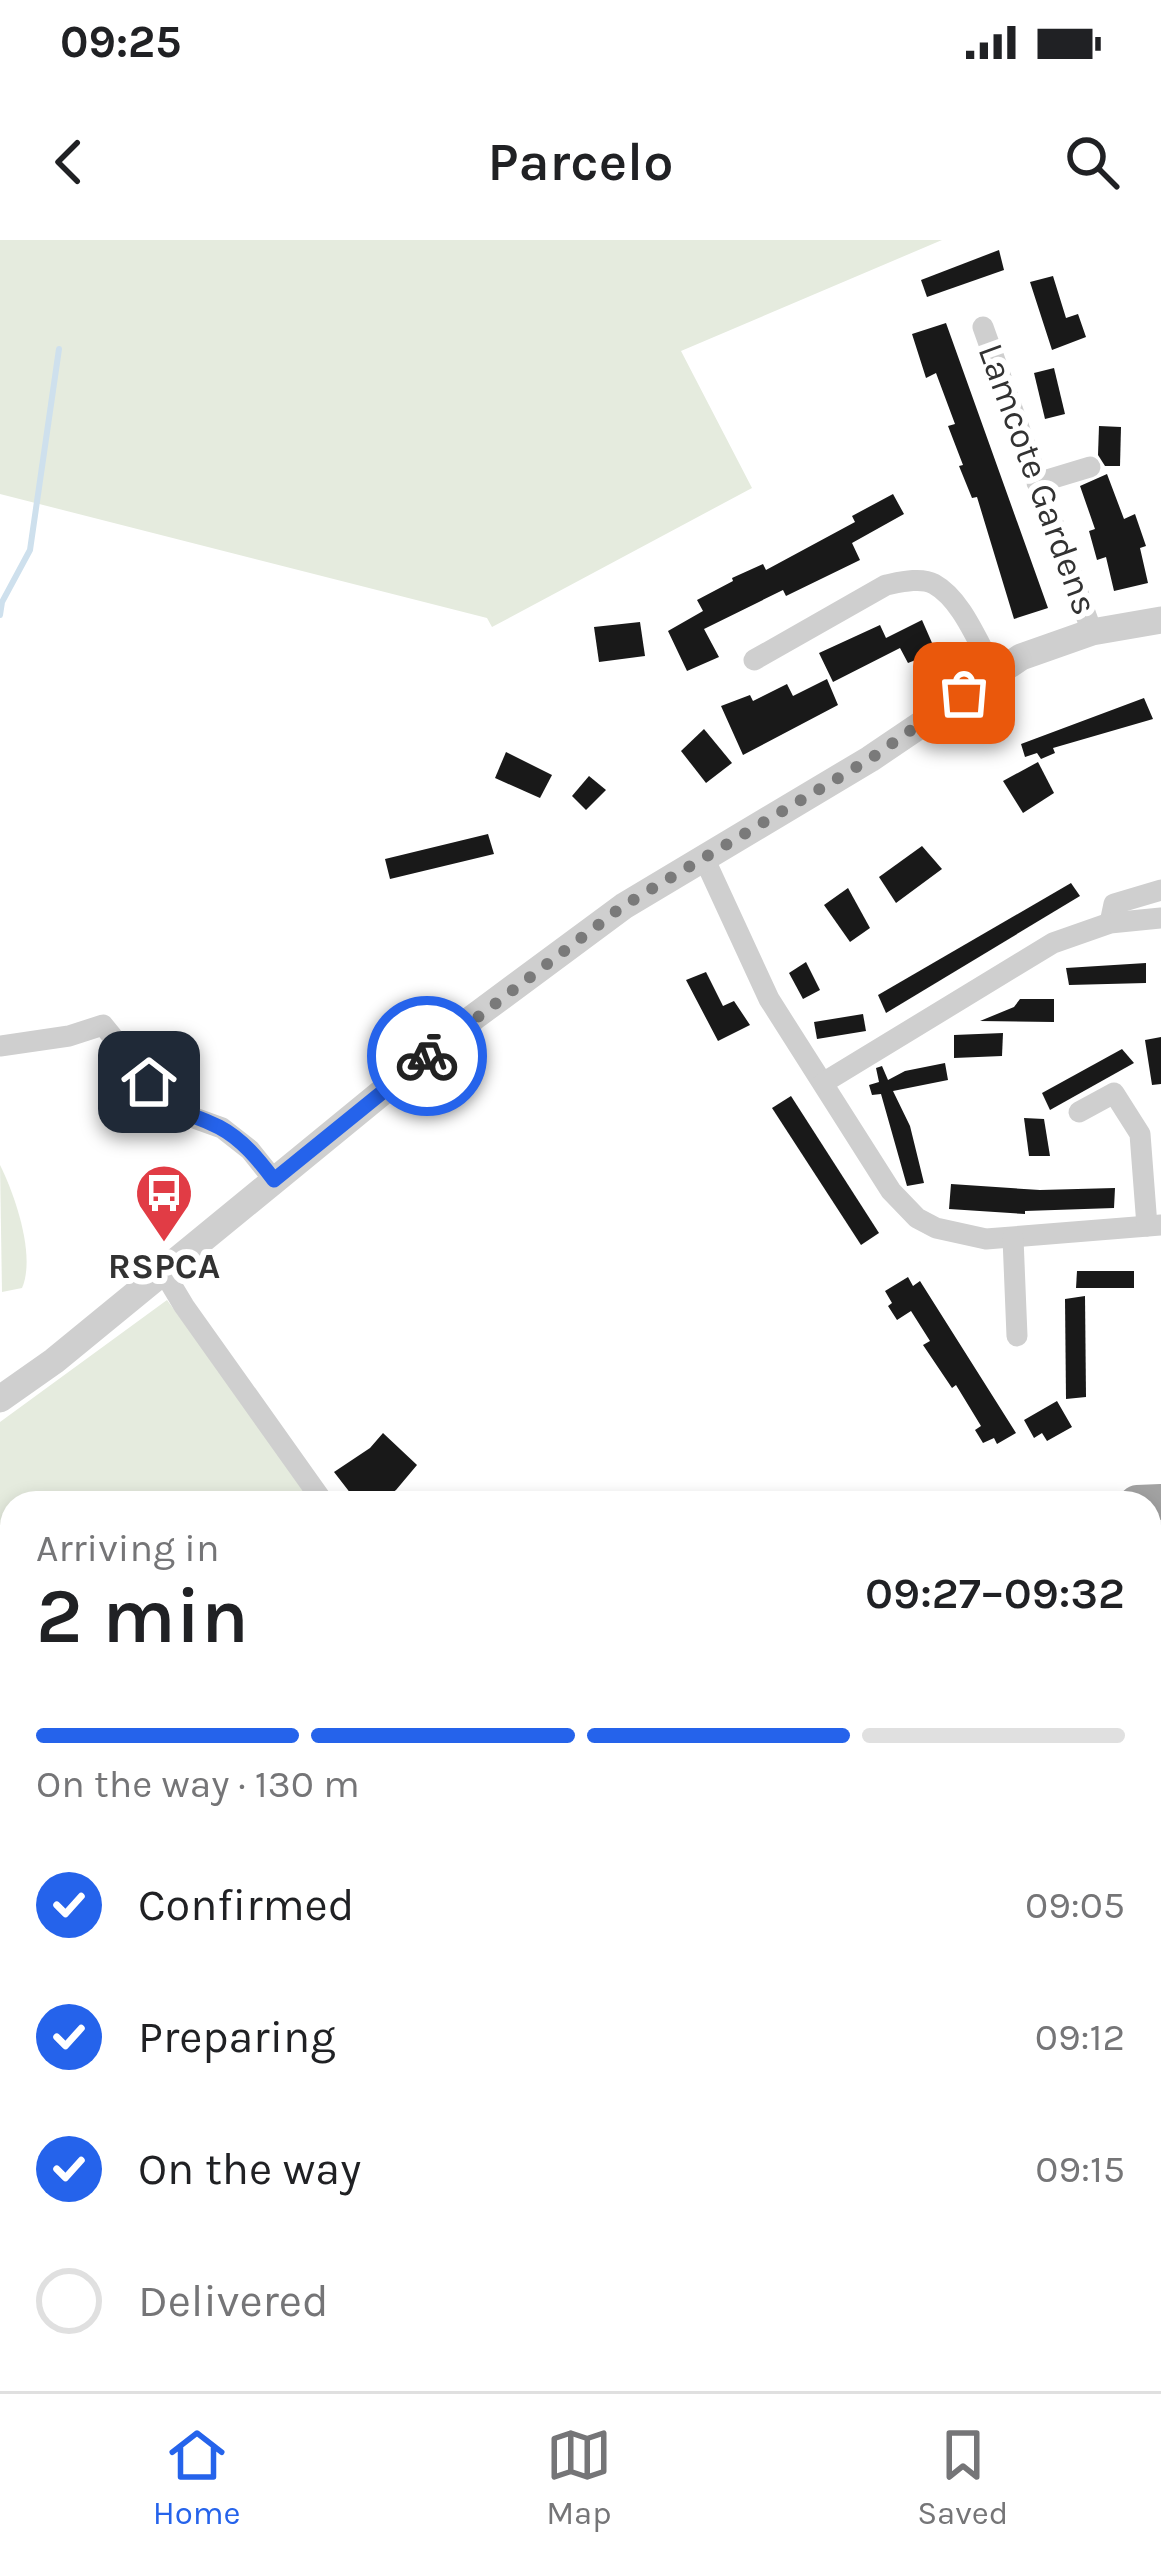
<!DOCTYPE html>
<meta charset="utf-8">
<style>
:root{--surface:#fff;--page:#f6f6f6;--text:#202124;--muted:#757577;--line:#e0e0e0;--accent:#2563eb}
body{margin:0;font-family:Karla,sans-serif;background:var(--page);color:var(--text);height:100vh;display:flex;flex-direction:column;font-size:45px;white-space:nowrap}
*{box-sizing:border-box;margin:0}
p{font-size:39px;color:var(--muted)}
.icon{flex:none;width:66px;height:66px;fill:none;stroke:currentColor;stroke-width:2;stroke-linecap:round;stroke-linejoin:round}
.map{position:relative;flex:1;overflow:hidden}
.panel{position:absolute;left:0px;top:1251px;width:1161px;height:900px;display:flex;flex-direction:column;background:var(--surface);border-radius:36px 36px 0 0;box-shadow:0 6px 18px #0003}
.panel>*{flex:none}
.pin{position:absolute;display:grid;place-items:center;width:102px;height:102px;color:#fff;margin:-51px;border-radius:24px;box-shadow:0 6px 18px #0006}
.courier{position:absolute;display:grid;place-items:center;width:120px;height:120px;margin:-60px;border:9px solid #2563eb;border-radius:50%;background:#fff;color:#222;box-shadow:0 3px 15px #0007}
.overview em{font-style:normal;font-weight:600}
.overview div{display:flex;flex-direction:column-reverse}
.overview{display:flex;align-items:center;justify-content:space-between;height:204px;padding:0 36px}
h1{font-size:78px;font-weight:600;line-height:90px}
.bar{display:grid;grid-template-columns:repeat(4,1fr);gap:18px 12px;align-content:center;height:144px;padding:0 36px}
.bar i{height:15px;border-radius:9px;background:var(--line)}
.bar .current{background:var(--accent)}
.bar p{grid-column:span 4}
ol{padding:0 36px;list-style:none}
li{display:flex;align-items:center;gap:36px;height:132px}
li p{margin-inline-start:auto}
li .icon{padding:12px;border-radius:50%;background:var(--accent);color:#fff;stroke-width:4}
li:last-child{color:var(--muted)}
li i{width:66px;height:66px;border:6px solid var(--line);border-radius:50%}
.status{display:flex;justify-content:space-between;align-items:center;height:84px;padding:0 60px;background:var(--surface);direction:ltr}
.status svg{height:33px;fill:currentColor}
header{display:flex;justify-content:space-between;align-items:center;height:156px;padding:0 36px;background:var(--surface);font-size:54px;font-weight:600}
.tab-bar{display:flex;justify-content:space-around;align-items:center;height:168px;border-top:3px solid var(--line);background:var(--surface);font-size:33px;color:var(--muted)}
.tab-bar a{display:grid;justify-items:center;gap:6px}
.tab-bar .current{color:var(--accent)}
.map>svg:first-child{display:block}
</style>
<div class="status"><b>09:25</b><svg viewBox="0 0 49 12"><path d="M0 12V9h3v3zM5 12V6h3v6zM10 12V3h3v9zM15 12V0h3v12zM26 1h20v11H26zM47 4h2v5h-2z"/></svg></div>
<header><svg class="icon" aria-label="back" viewBox="0 0 24 24"><path d="M15 5l-7 7 7 7"/></svg>Parcelo<svg class="icon" aria-label="search" viewBox="0 0 24 24"><circle cx="10" cy="10" r="6"/><path d="M15 15l6 6"/></svg></header>
<div class="map">
<svg width="1161" height="2151" viewBox="0 0 1161 2151">
<rect width="100%" height="100%" fill="#fff"/>
<g fill="#e5ebde">
<polygon points="0,0 942,0 681,111 752,248 492,387 487,378 0,254"/>
<path d="M0 925C15 955 36 1016 22 1048L2 1052Z"/>
<polygon points="167,1060 317,1263 12,1263 12,1354 0,1356 0,1182"/>
<polygon points="1161,1314 1161,1371 1149,1355 1149,1315"/>
</g>
<g fill="none" stroke-linecap="round" stroke-linejoin="round">
<g stroke="#cee0ed" stroke-width="6">
<polyline points="0,375 2,362 30,310 59,109"/>
<polyline points="0,2132 12,2135"/>
<polyline points="23,2139 27,2151"/>
</g>
</g>
<g fill="#191919">
<polygon points="999,10 1004,30 927,57 921,40"/>
<polygon points="1053,36 1066,78 1078,74 1086,97 1052,110 1030,42"/>
<polygon points="946,83 1048,368 1014,379 977,257 972,258 959,226 963,225 948,186 955,184 936,133 926,138 912,94"/>
<polygon points="1054,128 1065,174 1045,179 1034,133"/>
<polygon points="1099,186 1121,187 1120,226 1105,226 1098,215"/>
<polygon points="1107,234 1124,279 1135,274 1146,306 1140,308 1148,343 1114,351 1106,317 1097,320 1089,291 1095,289 1080,246"/>
<polygon points="893,254 904,274 852,303 860,320 786,356 783,350 704,389 719,417 687,431 668,391 703,371 697,360 733,341 732,338 763,324 766,330 855,282 852,276"/>
<polygon points="922,380 936,412 908,423 900,408 833,442 819,413 880,385 886,398"/>
<polygon points="640,382 645,416 599,422 594,387"/>
<polygon points="827,439 838,465 743,515 721,466 750,455 753,461 787,444 793,456"/>
<polygon points="1144,458 1153,479 1053,508 1055,513 1041,519 1037,513 1025,517 1021,504"/>
<polygon points="704,489 732,523 706,543 681,511"/>
<polygon points="506,512 552,535 540,558 495,538"/>
<polygon points="1038,522 1054,553 1023,573 1003,541"/>
<polygon points="589,536 606,550 586,570 572,556"/>
<polygon points="488,594 494,614 390,639 385,619"/>
<polygon points="922,606 942,629 896,663 879,637"/>
<polygon points="1071,643 1080,656 886,773 878,755"/>
<polygon points="848,648 870,688 850,702 824,665"/>
<polygon points="806,722 820,750 803,759 789,733"/>
<polygon points="1146,723 1146,743 1069,745 1066,728"/>
<polygon points="706,732 723,766 734,761 750,785 718,801 686,740"/>
<polygon points="1020,759 1054,759 1054,782 980,781 1014,767"/>
<polygon points="863,774 866,791 817,799 814,782"/>
<polygon points="1003,793 1002,816 954,818 954,795"/>
<polygon points="1161,797 1161,844 1152,845 1145,800"/>
<polygon points="1122,809 1134,823 1050,870 1042,853"/>
<polygon points="945,823 948,840 893,851 910,886 924,943 907,946 881,854 872,855 869,845 879,842 876,828 882,826 888,840 905,831"/>
<polygon points="791,856 879,993 861,1005 772,868"/>
<polygon points="1024,878 1044,879 1050,916 1029,916"/>
<polygon points="951,944 1040,950 1115,948 1114,968 1025,971 1025,974 949,969"/>
<polygon points="1077,1031 1134,1031 1134,1048 1076,1048"/>
<polygon points="908,1037 913,1046 920,1041 1016,1193 997,1204 994,1198 983,1203 975,1190 981,1186 956,1145 952,1148 923,1105 930,1101 911,1071 897,1080 888,1066 892,1063 885,1051"/>
<polygon points="1085,1056 1086,1157 1066,1159 1065,1059"/>
<polygon points="1057,1161 1072,1187 1047,1201 1042,1193 1034,1198 1024,1180"/>
<polygon points="383,1193 417,1225 396,1250 378,1263 358,1263 334,1232 370,1208"/>
</g>
<g fill="none" stroke-linecap="round" stroke-linejoin="round">
<g stroke="#cfcfcf" stroke-width="21">
<polyline points="983,87 1092,392"/>
<polyline points="1037,243 1090,227"/>
<path d="M754 420 886 345C901 342 921 337 934 344 963 360 979 406 995 432"/>
<polyline points="704,618 769,759 891,951 917,978 936,988 986,999 1161,985"/>
<polyline points="1110,683 1114,664 1161,650"/>
<polyline points="0,806 69,796 103,785 172,870 222,888 250,910 274,940"/>
<polyline points="823,843 1053,703 1110,683 1161,678"/>
<polyline points="1079,872 1114,853 1140,894 1147,986"/>
<polyline points="1013,998 1017,1096"/>
<polyline points="163,1031 184,1066 324,1263"/>
</g>
<polyline stroke="#cfcfcf" stroke-width="27" points="0,1159 54,1121 474,777 624,666 870,519 1021,417 1092,392 1161,380"/>
<g stroke="#a2a2a2" stroke-width="36">
<polyline points="1137,1263 1161,1262"/>
<polyline points="0,1405 12,1401"/>
</g>
</g>
<g fill="none" stroke-linecap="round" stroke-linejoin="round">
<polyline stroke="#7a7a7a" stroke-width="12" stroke-dasharray="0 21.6" points="427,816 623,666 870,519 964,453"/>
<path stroke="#2563eb" stroke-width="15" d="M149 842C180 879 181 868 219 887 242 899 259 920 274 940L427 816"/>
</g>
<defs>
<symbol id="bus-pin" viewBox="-11 -11 22 30"><path d="M0 17L-7.5 6A9.5 9.5 0 1 1 7.5 6Z" fill="#e13c45" stroke="#fff"/><path d="M-5-6H5V4H4V6H2V4H-2V6H-4V4H-5ZM-3.5-4V0h7V-4ZM-3.5 1.2v1.5H-2V1.2ZM2 1.2v1.5H3.5V1.2Z" fill="#fff"/></symbol>
</defs>
<g fill-rule="evenodd">
<use href="#bus-pin" x="131" y="920" width="66" height="90"/>
</g>
<g text-anchor="middle" dominant-baseline="central" stroke-width="12" stroke-linejoin="round" paint-order="stroke">
<g font-size="36" fill="#323232" stroke="#fff">
<text transform="translate(1038 239) rotate(70)">Lamcote Gardens</text>
</g>
<g font-size="36" font-weight="bold" fill="#323232" stroke="#fff">
<text x="164" y="1026">RSPCA</text>
</g>
</g>
</svg>
<div class="pin" style="left:964px;top:453px;background:#ea580c"><svg class="icon" aria-label="bag" viewBox="0 0 24 24"><path d="M5 8h14l-1 12H6zM9 8a3 3 0 0 1 6 0"/></svg></div>
<div class="pin" style="left:149px;top:842px;background:#1f2937"><svg class="icon" aria-label="home" viewBox="0 0 24 24"><path d="M3 11l9-7 9 7M6 9v11h12V9"/></svg></div>
<div class="courier" style="left:427px;top:816px"><svg class="icon" aria-label="bike" viewBox="0 0 24 24"><circle cx="6" cy="16" r="4"/><circle cx="18" cy="16" r="4"/><path d="M6 16l4-8h5l3 8M10 8l3 8H6M13 5h3"/></svg></div>
<section class="panel">
<div class="overview"><div><h1>2 min</h1><p>Arriving in</p></div><em>09:27–09:32</em></div>
<div class="bar"><i class="current"></i><i class="current"></i><i class="current"></i><i></i><p>On the way · 130 m</p></div>
<ol>
<li><svg class="icon" aria-label="check" viewBox="0 0 24 24"><path d="M5 12l5 5 9-10"/></svg>Confirmed<p>09:05</p></li>
<li><svg class="icon" aria-label="check" viewBox="0 0 24 24"><path d="M5 12l5 5 9-10"/></svg>Preparing<p>09:12</p></li>
<li><svg class="icon" aria-label="check" viewBox="0 0 24 24"><path d="M5 12l5 5 9-10"/></svg>On the way<p>09:15</p></li>
<li><i></i>Delivered</li>
</ol>
</section>
</div>
<nav class="tab-bar">
<a class="current"><svg class="icon" aria-label="home" viewBox="0 0 24 24"><path d="M3 11l9-7 9 7M6 9v11h12V9"/></svg>Home</a>
<a><svg class="icon" aria-label="map" viewBox="0 0 24 24"><path d="M3 6l6-2 6 2 6-2v14l-6 2-6-2-6 2zM9 4v14M15 6v14"/></svg>Map</a>
<a><svg class="icon" aria-label="saved" viewBox="0 0 24 24"><path d="M7 4h10v16l-5-4-5 4z"/></svg>Saved</a>
</nav>
